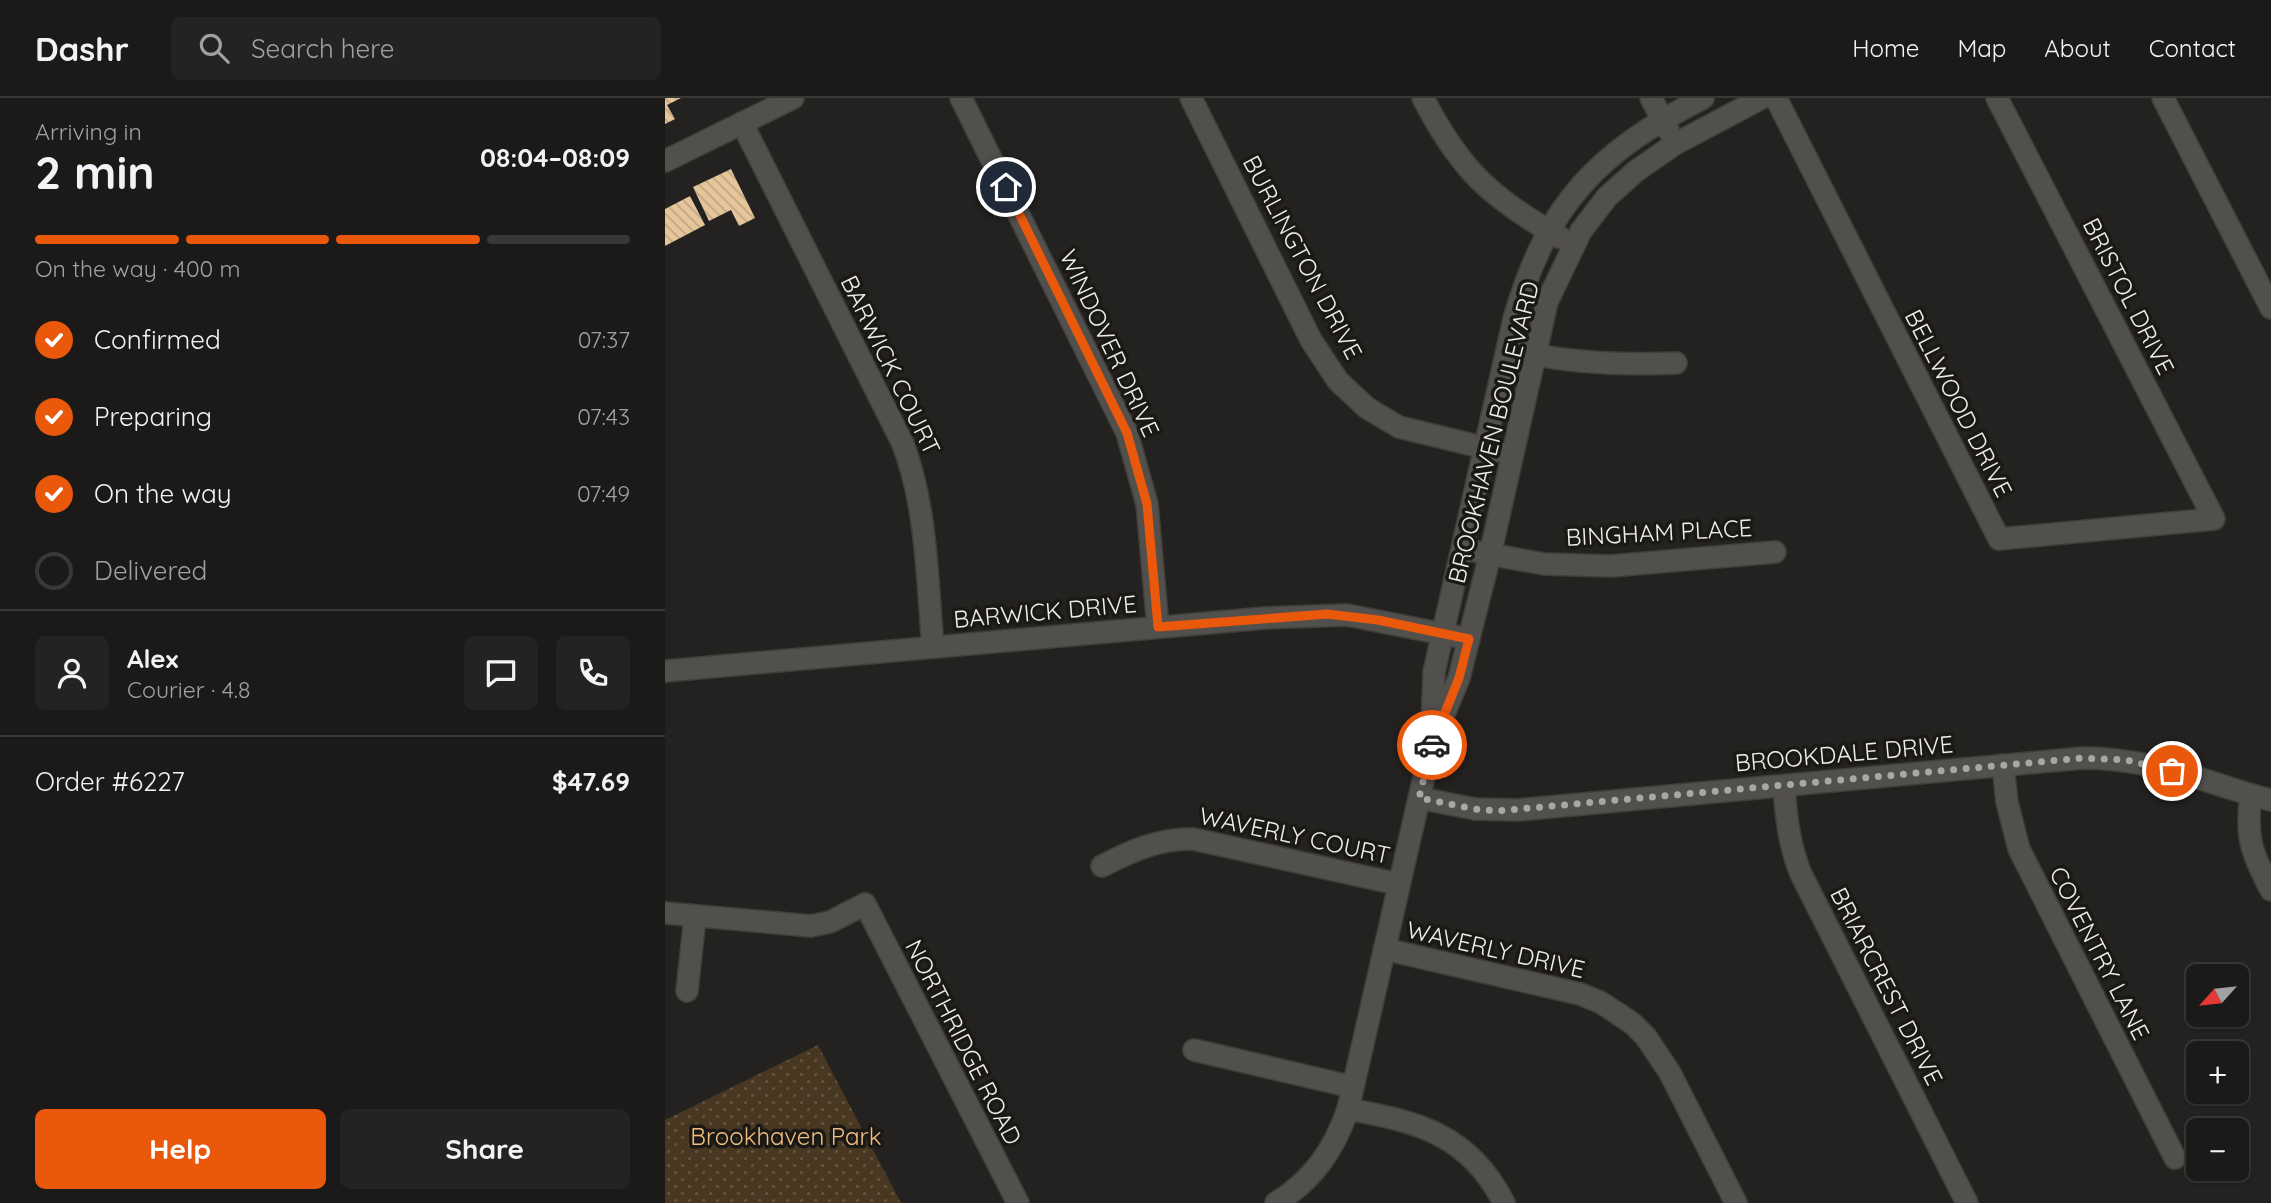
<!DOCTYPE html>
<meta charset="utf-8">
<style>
:root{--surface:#1b1a18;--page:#242321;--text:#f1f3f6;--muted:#a0a1a2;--line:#393837;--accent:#ea580c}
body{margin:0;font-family:Quicksand,sans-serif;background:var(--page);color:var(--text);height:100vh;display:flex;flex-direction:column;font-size:26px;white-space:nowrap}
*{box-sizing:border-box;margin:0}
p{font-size:23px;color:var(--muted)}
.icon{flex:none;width:38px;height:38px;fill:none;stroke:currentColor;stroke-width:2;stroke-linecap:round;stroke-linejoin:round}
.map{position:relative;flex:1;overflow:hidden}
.details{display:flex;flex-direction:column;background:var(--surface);width:665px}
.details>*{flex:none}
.needle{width:46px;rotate:243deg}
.tools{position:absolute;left:1521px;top:866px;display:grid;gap:14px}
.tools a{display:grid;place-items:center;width:63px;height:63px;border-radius:10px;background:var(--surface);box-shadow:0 2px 5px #0004,0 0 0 2px var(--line);font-size:35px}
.pin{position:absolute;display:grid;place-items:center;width:60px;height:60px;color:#fff;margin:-30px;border:4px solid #fff;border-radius:50%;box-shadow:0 2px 7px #0007}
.courier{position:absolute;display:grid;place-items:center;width:70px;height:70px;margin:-35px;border:5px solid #ea580c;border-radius:50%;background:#fff;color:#222;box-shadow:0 2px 9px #0007}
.headline em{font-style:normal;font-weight:800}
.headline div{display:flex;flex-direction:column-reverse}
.headline{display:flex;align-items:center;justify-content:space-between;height:119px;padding:0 35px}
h1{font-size:46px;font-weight:800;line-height:52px}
.bar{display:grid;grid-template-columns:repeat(4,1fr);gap:10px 7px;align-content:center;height:84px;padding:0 35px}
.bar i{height:9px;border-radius:5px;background:var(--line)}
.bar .current{background:var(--accent)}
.bar p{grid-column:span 4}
.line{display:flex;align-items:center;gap:18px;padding:0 35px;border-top:2px solid var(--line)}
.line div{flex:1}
.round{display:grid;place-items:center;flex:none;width:74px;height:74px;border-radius:10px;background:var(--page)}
ol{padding:0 35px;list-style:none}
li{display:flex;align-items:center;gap:21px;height:77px}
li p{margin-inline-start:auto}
li .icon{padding:7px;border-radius:50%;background:var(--accent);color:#fff;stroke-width:4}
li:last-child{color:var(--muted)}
li i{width:38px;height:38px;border:4px solid var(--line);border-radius:50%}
.primary-button{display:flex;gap:14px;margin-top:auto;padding:14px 35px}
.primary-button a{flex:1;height:80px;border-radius:10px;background:var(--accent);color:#fff;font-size:28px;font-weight:800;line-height:80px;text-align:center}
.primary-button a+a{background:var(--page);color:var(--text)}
header{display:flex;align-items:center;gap:42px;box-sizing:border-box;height:98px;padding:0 35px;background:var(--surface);border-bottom:2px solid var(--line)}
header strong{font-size:33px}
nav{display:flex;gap:38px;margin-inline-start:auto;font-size:24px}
.search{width:490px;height:63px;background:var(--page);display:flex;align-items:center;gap:18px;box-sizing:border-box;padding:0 24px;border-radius:10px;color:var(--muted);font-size:26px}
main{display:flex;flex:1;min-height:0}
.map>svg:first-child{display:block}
</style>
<header>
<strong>Dashr</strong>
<div class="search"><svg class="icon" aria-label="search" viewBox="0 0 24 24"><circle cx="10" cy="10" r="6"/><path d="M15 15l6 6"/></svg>Search here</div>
<nav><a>Home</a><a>Map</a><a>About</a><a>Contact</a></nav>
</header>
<main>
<section class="details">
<div class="headline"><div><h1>2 min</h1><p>Arriving in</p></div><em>08:04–08:09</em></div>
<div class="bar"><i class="current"></i><i class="current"></i><i class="current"></i><i></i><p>On the way · 400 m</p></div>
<ol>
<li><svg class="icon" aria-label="check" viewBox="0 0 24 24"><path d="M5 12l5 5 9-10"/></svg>Confirmed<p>07:37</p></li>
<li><svg class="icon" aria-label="check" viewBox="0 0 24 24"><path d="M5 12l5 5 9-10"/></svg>Preparing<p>07:43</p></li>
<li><svg class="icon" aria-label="check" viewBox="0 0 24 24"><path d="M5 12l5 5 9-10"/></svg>On the way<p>07:49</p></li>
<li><i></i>Delivered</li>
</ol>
<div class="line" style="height:126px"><a class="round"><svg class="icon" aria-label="person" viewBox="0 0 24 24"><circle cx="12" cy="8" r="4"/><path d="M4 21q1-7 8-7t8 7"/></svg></a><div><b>Alex</b><p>Courier · 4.8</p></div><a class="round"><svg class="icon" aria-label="chat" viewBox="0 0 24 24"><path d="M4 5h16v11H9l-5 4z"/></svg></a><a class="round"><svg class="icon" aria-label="phone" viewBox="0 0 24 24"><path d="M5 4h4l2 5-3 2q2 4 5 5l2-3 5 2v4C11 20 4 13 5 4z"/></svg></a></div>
<div class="line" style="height:91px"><div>Order #6227</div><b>$47.69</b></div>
<div class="primary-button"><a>Help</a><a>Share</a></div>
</section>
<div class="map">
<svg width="1606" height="1105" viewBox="0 0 1606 1105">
<defs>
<pattern id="grass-dots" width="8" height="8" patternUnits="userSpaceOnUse" patternTransform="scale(1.75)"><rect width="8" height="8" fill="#483721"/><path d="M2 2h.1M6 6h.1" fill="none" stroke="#635441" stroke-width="1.8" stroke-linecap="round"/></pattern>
<pattern id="building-back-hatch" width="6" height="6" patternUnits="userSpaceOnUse" patternTransform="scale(1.75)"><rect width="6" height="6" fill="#e7c59a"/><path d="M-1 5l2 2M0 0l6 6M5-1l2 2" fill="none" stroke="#bfa685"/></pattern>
</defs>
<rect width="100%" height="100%" fill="#242220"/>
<polygon fill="url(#grass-dots)" points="153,947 236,1105 0,1105 0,1022"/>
<g fill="url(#building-back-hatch)">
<polygon points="0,0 16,0 2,7 10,21 0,26"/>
<polygon points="66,71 90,120 74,128 66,112 44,123 28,89"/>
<polygon points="25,98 40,127 0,148 0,111"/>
</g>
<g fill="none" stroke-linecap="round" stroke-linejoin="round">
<defs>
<g id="minor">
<polyline points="296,0 462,335 482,406 493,529"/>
<polyline points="526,0 646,242 673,283 702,310 734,329 833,353"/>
<path d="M758 0C796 74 826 99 896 140"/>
<polyline points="986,0 1003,32"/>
<polyline points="1111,0 1334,441 1549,421 1332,0"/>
<polyline points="1498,0 1606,210"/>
<path d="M77 25 238 346C262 410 262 481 268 549"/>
<polyline points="0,63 128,0"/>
<path d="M858 254C908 266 960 267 1011 265"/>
<polyline points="813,454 879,466 946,468 1110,454"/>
<polyline points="0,573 600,520 682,517 804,541"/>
<path d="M767 631 769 574 849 221C882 105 933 54 1038 0"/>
<polyline points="1338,667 1342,704 1354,751 1510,1060"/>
<path d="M1119 688C1121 718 1124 747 1136 776L1302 1105"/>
<path d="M1586 698C1580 739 1587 756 1606 792"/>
<path d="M754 700 810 711 852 712 1418 660C1466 660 1513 673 1558 688 1574 693 1589 698 1606 702"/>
<path d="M437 768C466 753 495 740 528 741L733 786"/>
<polyline points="0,815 146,828 165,824 200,806 353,1105"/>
<polyline points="719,851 915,896 935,904 952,915 968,926 981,939 1005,975 1071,1105"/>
<polyline points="22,893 30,819"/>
<polyline points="529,952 688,989"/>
<path d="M683 1011C753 1024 804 1036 839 1105"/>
<path d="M611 1105C648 1082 669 1052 683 1011L766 648 794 580 825 457 882 204 916 133 942 99 971 73 1010 46 1097 0"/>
</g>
</defs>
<use href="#minor" stroke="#3f3e3b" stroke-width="24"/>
<use href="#minor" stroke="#52504d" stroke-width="21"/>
</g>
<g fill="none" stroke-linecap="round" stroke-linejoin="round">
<polyline stroke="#a8a7a5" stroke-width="7" stroke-dasharray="0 12.6" points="767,647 754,700 810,711 832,713 1418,660 1461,662 1507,673"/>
<polyline stroke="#ea580c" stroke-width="9" points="341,89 462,335 482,406 493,529 662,516 713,522 804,541 794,580 767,647"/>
</g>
<g text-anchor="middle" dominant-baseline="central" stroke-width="7" stroke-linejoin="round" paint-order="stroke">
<g font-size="24" fill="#efeeec" stroke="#1b1916">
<text transform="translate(638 159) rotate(62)">BURLINGTON DRIVE</text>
<text transform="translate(1464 198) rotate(63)">BRISTOL DRIVE</text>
<text transform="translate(445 245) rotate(65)">WINDOVER DRIVE</text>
<text transform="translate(226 267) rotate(64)">BARWICK COURT</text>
<text transform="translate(1294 305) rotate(63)">BELLWOOD DRIVE</text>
<text transform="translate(828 334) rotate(-76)">BROOKHAVEN BOULEVARD</text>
<text transform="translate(994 434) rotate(-3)">BINGHAM PLACE</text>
<text transform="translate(380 513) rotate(-5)">BARWICK DRIVE</text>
<text transform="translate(1179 655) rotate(-5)">BROOKDALE DRIVE</text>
<text transform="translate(630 737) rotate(12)">WAVERLY COURT</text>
<text transform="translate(831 851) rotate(13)">WAVERLY DRIVE</text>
<text transform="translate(1435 855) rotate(63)">COVENTRY LANE</text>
<text transform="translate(1222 888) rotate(63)">BRIARCREST DRIVE</text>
<text transform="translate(299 944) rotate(63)">NORTHRIDGE ROAD</text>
</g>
<g font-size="24" fill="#efbd7e" stroke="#1b1916">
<text x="121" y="1038">Brookhaven Park</text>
</g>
</g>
</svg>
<div class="tools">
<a><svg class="needle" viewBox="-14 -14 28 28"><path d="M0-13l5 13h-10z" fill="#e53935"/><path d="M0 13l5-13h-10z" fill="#a0a1a2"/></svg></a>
<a>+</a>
<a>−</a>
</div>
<div class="pin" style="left:1507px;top:673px;background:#ea580c"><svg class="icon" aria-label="bag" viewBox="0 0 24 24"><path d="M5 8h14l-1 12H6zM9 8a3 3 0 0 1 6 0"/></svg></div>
<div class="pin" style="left:341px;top:89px;background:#1f2937"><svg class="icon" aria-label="home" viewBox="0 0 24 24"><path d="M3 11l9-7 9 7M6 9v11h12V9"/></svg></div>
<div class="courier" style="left:767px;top:647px"><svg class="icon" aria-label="car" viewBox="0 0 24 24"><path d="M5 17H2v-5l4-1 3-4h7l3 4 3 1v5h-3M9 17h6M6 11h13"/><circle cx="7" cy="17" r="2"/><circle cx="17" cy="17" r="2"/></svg></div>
</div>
</main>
